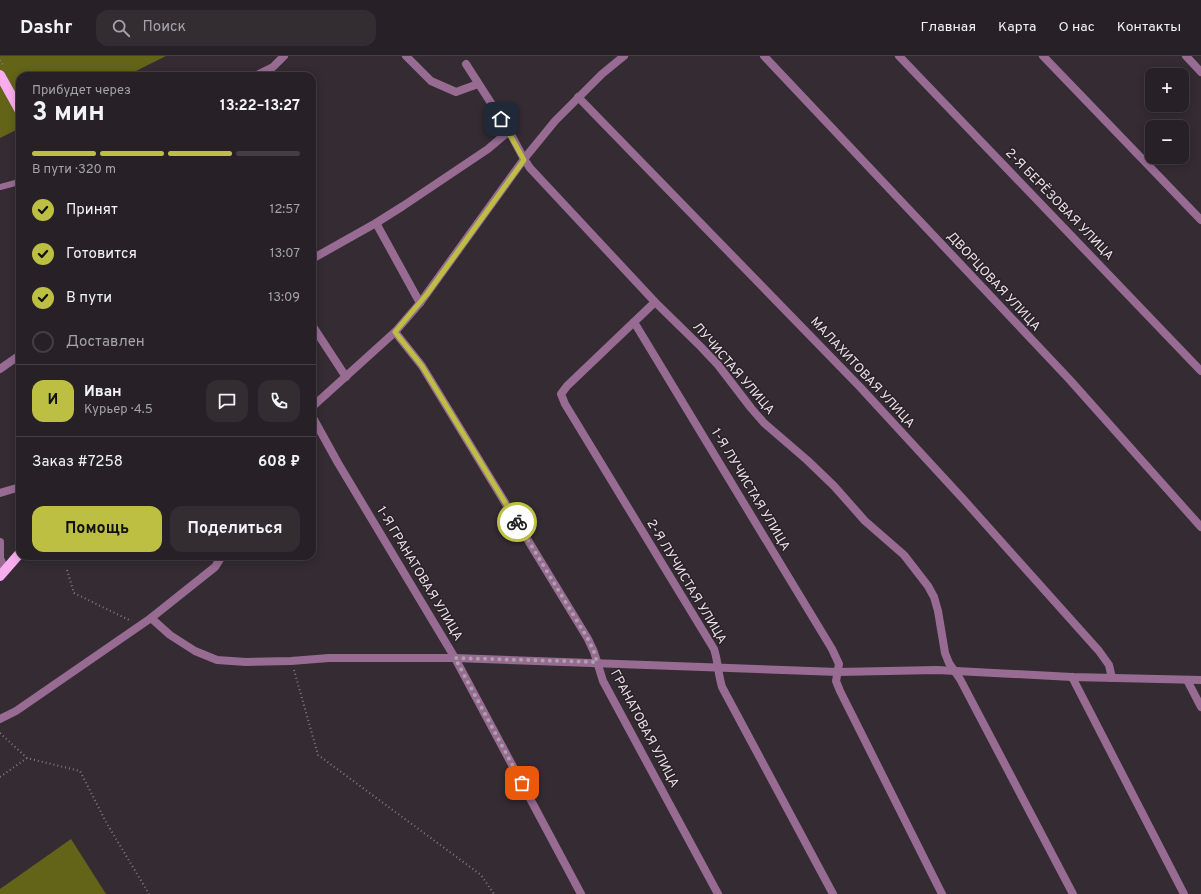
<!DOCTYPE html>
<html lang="ru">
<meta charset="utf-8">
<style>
:root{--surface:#272026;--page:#332d32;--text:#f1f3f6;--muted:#a4a3a7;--line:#433e43;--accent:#bdbf43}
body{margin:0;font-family:Overpass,sans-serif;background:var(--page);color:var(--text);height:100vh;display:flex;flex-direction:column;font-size:15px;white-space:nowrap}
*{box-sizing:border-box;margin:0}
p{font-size:13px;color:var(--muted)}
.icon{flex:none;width:22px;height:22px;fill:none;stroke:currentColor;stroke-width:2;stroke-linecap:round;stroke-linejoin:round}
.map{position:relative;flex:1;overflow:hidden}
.side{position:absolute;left:16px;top:16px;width:300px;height:488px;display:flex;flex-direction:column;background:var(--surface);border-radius:12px;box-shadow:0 2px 10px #0003,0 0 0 1px var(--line)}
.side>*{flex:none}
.fabs{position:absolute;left:1145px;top:12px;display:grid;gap:8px}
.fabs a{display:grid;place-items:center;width:44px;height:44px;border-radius:8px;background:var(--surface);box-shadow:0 2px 10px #0003,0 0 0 1px var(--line);font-size:20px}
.pin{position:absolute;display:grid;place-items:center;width:34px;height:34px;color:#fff;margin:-17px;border-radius:8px;box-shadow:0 2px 6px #0006}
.courier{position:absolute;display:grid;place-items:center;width:40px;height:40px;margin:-20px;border:3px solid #bdbf43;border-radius:50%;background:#fff;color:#222;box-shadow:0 1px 5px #0007}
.head em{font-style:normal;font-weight:700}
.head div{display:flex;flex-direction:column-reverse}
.head{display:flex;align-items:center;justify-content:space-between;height:68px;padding:0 16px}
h1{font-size:26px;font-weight:700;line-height:30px}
.bar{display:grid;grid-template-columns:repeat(4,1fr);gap:6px 4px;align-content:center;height:48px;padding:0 16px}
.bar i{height:5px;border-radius:3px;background:var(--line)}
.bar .active{background:var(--accent)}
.bar p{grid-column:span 4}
.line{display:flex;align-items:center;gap:10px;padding:0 16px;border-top:1px solid var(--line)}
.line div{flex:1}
.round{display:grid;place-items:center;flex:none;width:42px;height:42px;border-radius:12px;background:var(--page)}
ol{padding:0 16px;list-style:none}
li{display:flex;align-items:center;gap:12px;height:44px}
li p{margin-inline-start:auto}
li .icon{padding:4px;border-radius:50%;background:var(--accent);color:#111;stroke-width:4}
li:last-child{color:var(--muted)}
li i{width:22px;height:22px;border:2px solid var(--line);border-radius:50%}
.action{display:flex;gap:8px;margin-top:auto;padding:8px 16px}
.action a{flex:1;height:46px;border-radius:12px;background:var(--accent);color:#111;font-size:16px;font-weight:700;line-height:46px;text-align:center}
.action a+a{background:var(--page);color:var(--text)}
header{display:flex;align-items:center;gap:24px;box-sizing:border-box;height:56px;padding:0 20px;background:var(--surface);border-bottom:1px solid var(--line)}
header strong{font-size:19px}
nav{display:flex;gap:22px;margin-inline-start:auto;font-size:14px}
.search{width:280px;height:36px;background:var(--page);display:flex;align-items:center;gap:10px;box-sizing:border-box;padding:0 14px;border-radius:12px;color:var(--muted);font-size:15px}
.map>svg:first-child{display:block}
</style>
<header>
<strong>Dashr</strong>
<div class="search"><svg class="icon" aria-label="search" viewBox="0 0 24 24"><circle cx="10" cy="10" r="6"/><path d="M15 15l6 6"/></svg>Поиск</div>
<nav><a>Главная</a><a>Карта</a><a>О нас</a><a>Контакты</a></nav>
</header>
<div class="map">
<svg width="1201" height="838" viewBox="0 0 1201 838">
<rect width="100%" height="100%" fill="#342b33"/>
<g fill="#636418">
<polygon points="0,0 166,0 126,20 20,20 20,72 0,82"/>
<polygon points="71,783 106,838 0,838 0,833"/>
</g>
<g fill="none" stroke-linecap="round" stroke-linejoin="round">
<g stroke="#837b82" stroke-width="2" stroke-dasharray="1 3" stroke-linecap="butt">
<polyline points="0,4 3,9"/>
<polyline points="67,514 74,537 131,565"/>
<polyline points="294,614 318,699 481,819 494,838"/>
<polyline points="0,677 27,702 80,715 106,766 149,838"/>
<polyline points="0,721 27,702"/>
</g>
<polyline stroke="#986b93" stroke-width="6" points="0,131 19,126"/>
<g stroke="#986b93" stroke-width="8">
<polyline points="406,0 431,25 456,36 478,28"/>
<polyline points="764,0 1069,323 1201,471"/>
<polyline points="899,0 1201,315"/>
<polyline points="1043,0 1201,164"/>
<polyline points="1186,0 1201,16"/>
<polyline points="466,8 509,75 524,103 530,112 655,246 701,291 718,309 751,352 764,367 807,404 834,430 865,465 904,499 928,530 934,541 938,555 945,597 949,607 960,623 1073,838"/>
<polyline points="255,20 273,11 284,0"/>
<polyline points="578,41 860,331 964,444 1099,595 1109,609 1112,622"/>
<polyline points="19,126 20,127"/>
<polyline points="376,167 420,247"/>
<polyline points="312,203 376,167 403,150 488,93 509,75"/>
<path d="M655 246 567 330 561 338 565 348 714 593C718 605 718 618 722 631L833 838"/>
<polyline points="634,266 832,593 839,608 836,625 840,635 942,838"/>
<polyline points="312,269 346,321"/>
<polyline points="395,276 422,310 588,583 594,596 603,625 718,838"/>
<polyline points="0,313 20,299"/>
<polyline points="312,351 395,276 420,247 524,103 555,65 602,18 624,0"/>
<polyline points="312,360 338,407 455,602 581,838"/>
<polyline points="0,437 20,431"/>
<polyline points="0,486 0,502 4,511"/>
<polyline points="84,500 106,501 108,500"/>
<polyline points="151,562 170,579 195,595 217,604 246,606 291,605 329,602 455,602 838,616 937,614 1072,621 1201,624"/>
<polyline points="1072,621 1184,838"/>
<polyline points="1187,624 1201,651"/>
<polyline points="0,663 16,655 151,562 215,511 222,500"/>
</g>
<g stroke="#f8adef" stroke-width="10">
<polyline points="0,19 20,55"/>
<polyline points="0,520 20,497"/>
</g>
</g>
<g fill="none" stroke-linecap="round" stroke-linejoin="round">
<polyline stroke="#aaa3a9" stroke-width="4" stroke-dasharray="0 7.2" points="517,466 588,583 594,596 597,606 455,602 522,727"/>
<polyline stroke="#bdbf43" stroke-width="5" points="501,63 524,104 427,238 395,276 422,310 517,466"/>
</g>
<g text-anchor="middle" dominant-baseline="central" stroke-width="3" stroke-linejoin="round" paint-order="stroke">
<g font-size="13" fill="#eae3e8" stroke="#2a2129">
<text transform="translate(1059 149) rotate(46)">2-Я БЕРЁЗОВАЯ УЛИЦА</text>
<text transform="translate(993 226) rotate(47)">ДВОРЦОВАЯ УЛИЦА</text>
<text transform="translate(733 313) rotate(49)">ЛУЧИСТАЯ УЛИЦА</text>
<text transform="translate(862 317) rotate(47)">МАЛАХИТОВАЯ УЛИЦА</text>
<text transform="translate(750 434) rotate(59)">1-Я ЛУЧИСТАЯ УЛИЦА</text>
<text transform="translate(419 518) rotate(59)">1-Я ГРАНАТОВАЯ УЛИЦА</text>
<text transform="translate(686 526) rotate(59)">2-Я ЛУЧИСТАЯ УЛИЦА</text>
<text transform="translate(644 673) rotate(62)">ГРАНАТОВАЯ УЛИЦА</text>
</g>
</g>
</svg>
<div class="fabs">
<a>+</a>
<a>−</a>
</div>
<div class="pin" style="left:522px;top:727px;background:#ea580c"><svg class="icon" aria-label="bag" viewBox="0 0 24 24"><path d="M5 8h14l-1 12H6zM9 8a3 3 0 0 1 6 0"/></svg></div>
<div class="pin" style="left:501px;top:63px;background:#1f2937"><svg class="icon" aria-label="home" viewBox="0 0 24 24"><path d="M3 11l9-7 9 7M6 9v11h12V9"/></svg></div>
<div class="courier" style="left:517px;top:466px"><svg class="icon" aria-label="bike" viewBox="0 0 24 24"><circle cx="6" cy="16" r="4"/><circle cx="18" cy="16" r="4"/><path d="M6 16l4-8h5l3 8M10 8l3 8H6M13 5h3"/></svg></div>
<section class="side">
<div class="head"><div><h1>3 мин</h1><p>Прибудет через</p></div><em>13:22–13:27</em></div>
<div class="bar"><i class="active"></i><i class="active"></i><i class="active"></i><i></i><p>В пути · 320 m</p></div>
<ol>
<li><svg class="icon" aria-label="check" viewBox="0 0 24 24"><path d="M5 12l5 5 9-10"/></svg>Принят<p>12:57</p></li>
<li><svg class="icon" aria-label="check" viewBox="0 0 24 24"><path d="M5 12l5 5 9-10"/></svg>Готовится<p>13:07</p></li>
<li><svg class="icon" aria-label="check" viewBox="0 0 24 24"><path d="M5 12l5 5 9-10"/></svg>В пути<p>13:09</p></li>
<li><i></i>Доставлен</li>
</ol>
<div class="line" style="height:72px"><b class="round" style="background:var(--accent);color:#111">И</b><div><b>Иван</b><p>Курьер · 4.5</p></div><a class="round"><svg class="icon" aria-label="chat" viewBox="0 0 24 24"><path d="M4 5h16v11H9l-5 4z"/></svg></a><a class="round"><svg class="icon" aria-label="phone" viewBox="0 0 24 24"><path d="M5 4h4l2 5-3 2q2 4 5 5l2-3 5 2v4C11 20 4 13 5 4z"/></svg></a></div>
<div class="line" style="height:52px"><div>Заказ #7258</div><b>608 ₽</b></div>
<div class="action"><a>Помощь</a><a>Поделиться</a></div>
</section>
</div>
